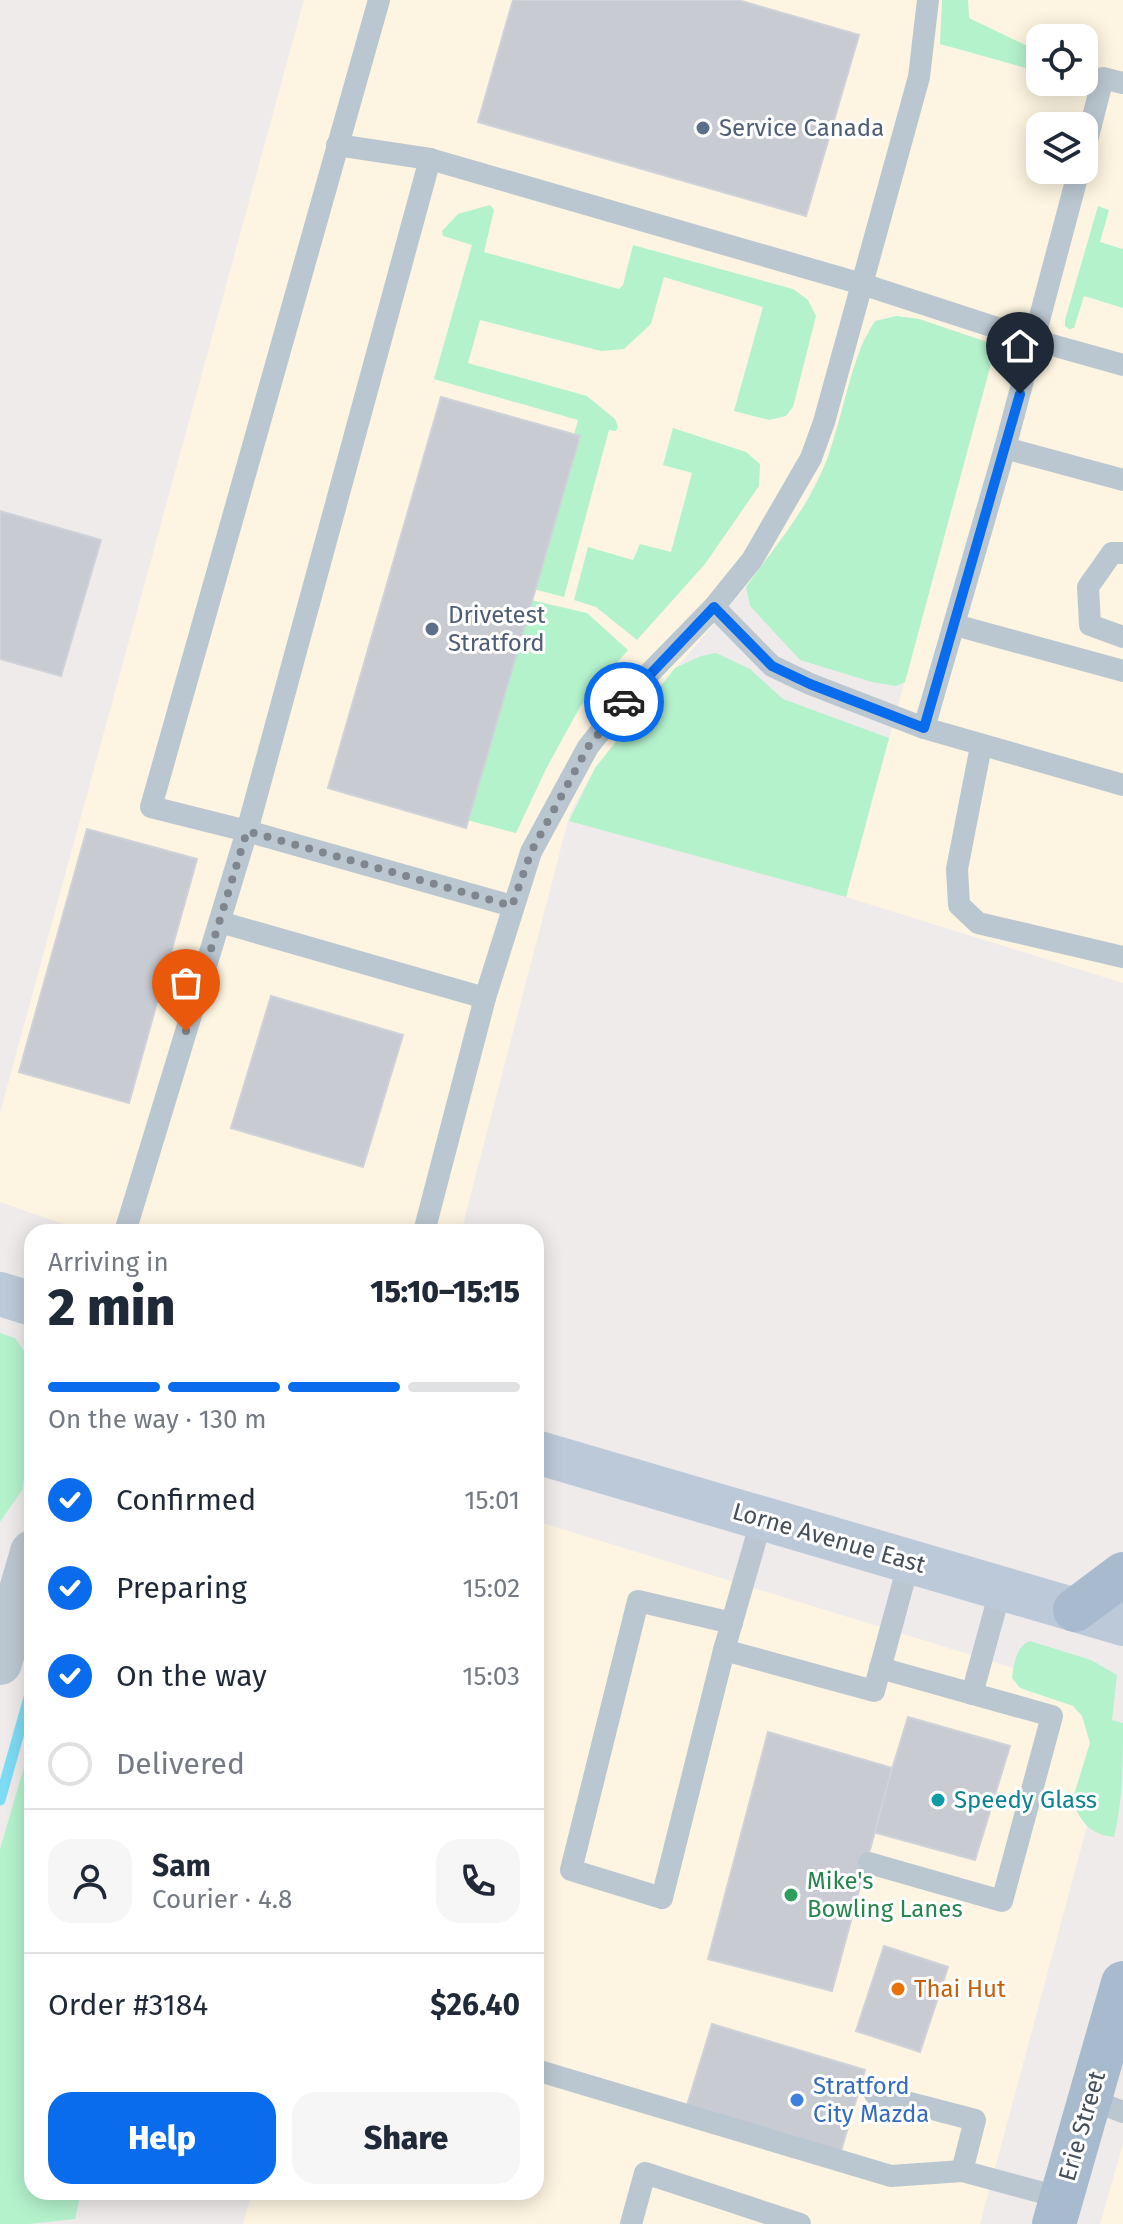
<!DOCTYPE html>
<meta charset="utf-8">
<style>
:root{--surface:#fff;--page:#f6f6f7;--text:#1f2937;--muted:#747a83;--line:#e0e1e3;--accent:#086cec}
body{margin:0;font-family:"Fira Sans",sans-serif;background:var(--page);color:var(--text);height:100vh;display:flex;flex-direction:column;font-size:30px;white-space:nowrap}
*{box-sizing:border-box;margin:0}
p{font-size:26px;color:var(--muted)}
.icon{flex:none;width:44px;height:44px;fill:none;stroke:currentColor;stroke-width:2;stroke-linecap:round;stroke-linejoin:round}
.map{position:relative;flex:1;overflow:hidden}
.drawer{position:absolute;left:24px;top:1224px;width:520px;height:976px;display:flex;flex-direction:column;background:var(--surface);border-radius:24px;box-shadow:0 4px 20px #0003}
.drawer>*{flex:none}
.buttons{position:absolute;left:1026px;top:24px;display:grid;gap:16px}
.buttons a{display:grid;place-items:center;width:72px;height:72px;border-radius:16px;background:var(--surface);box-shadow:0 4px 20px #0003;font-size:40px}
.pin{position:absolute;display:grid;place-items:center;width:68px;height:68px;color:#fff;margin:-82px -34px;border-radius:50% 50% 50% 0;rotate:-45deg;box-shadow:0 0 8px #0007}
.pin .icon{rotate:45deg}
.courier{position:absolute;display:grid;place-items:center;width:80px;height:80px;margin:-40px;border:6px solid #086cec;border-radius:50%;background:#fff;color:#222;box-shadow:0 2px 10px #0007}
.headline em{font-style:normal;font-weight:800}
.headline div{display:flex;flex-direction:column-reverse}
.headline{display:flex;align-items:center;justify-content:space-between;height:136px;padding:0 24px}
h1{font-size:52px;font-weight:800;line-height:60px}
.bar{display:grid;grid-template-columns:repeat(4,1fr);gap:12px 8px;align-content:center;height:96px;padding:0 24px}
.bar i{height:10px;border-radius:6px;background:var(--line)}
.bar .active{background:var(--accent)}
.bar p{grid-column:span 4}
.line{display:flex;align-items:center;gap:20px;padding:0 24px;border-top:2px solid var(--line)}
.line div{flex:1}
.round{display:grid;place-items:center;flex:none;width:84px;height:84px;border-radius:24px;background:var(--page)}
ol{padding:0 24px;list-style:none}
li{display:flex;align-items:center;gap:24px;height:88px}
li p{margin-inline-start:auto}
li .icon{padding:8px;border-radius:50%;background:var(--accent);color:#fff;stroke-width:4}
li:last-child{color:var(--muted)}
li i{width:44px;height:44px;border:4px solid var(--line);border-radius:50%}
.button{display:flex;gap:16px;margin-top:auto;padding:16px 24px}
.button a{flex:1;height:92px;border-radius:24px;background:var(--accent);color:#fff;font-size:32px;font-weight:800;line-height:92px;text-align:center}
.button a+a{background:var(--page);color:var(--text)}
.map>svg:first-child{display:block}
</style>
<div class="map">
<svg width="1123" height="2224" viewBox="0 0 1123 2224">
<rect width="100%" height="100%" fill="#efebeb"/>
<g fill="#fdf5e1" fill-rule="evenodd">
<path d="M304 0H1123V983L846 897 996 345 919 319 896 316 863 339 826 462 803 509 746 587 647 702 595 768 570 813 461 1232H86L0 1202V1113ZM1040 38H1084V82H1040ZM1040 126H1084V170H1040Z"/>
<polygon points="536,1521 1088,1691 1115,1722 980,2224 243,2224 252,2192 536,2192"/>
<polygon points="1123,2144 1123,2224 1100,2224"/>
</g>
<g fill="#b4f2cc">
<polygon points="942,0 968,0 969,18 1040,52 1040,72 940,44"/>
<polygon points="490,205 494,210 484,252 619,289 623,285 633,245 793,289 808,300 816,316 793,407 786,416 769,420 734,411 763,307 664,277 651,324 624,349 601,351 480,320 468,363 587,396 615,419 618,427 616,431 609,430 564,597 533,589 578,420 434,379 472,245 443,236 442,231 458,214"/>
<polygon points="1098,206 1109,210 1100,242 1123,249 1123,308 1084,296 1074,328 1069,329 1065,326 1065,320"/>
<path d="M896 316 919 319 996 345 905 682 896 686 872 682 800 660 750 606 746 587C775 547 808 508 826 462 844 417 849 360 875 321Z"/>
<polygon points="673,428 746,452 760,464 759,486 705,564 637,640 596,607 574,600 588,547 633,560 640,544 671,552 692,473 663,465"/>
<polygon points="531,600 587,613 628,650 580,707 547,767 516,833 467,820"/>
<polygon points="716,653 750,669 783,699 889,738 846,897 569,821 595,768 675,668 701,656"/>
<polygon points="0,1333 15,1338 32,1362 32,1437 22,1490 0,1522"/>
<path d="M1030 1641 1091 1660 1117 1675 1112 1720 1123 1723C1123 1760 1123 1801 1114 1837 1089 1834 1082 1823 1072 1801L1090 1743 1082 1716 1073 1706 1020 1688 1012 1678C1014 1664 1016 1646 1030 1641Z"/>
<polygon points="32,1740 32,2192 81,2192 75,2219 29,2224 0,2224 0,1849"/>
</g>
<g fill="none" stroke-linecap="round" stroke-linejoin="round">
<polyline stroke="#7ddbf4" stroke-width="11" points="0,1800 32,1687"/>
</g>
<g fill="#c8cbd2" stroke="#cfd2d9" stroke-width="2">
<polygon points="513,0 738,0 859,35 806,216 478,122"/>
<polygon points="441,397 580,436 466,828 328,788"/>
<polygon points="0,511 101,540 61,676 0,659"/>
<polygon points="87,829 197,859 129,1103 19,1072"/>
<polygon points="271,996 403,1035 363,1167 231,1128"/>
<polygon points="908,1717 1010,1746 975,1860 873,1832"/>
<polygon points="768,1732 892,1768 832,1991 708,1959"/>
<polygon points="884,1946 948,1967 920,2052 856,2031"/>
<polygon points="712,2024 865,2070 841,2151 687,2105"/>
</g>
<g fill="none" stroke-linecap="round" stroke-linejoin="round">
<g stroke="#bbc7d0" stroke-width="22">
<polyline points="379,0 151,807 247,831 512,906"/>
<polyline points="337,145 430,159"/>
<polyline points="1084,152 1103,78 1123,83"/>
<polyline points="1005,448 1123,480"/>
<polyline points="1123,553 1112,553 1088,587 1090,625 1123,637"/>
<polyline points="714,607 772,666 810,684 924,728 1123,785"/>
<polyline points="955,625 1123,671"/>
<polyline points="924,728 1005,448 1079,170"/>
<polyline points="981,746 957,869 959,905 978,923 1123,957"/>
<polyline points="220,922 485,998"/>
<polyline points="125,1232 247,831 430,159 862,284 1034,340 1123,365"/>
<polyline points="424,1232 485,998 531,852 588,747 636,687 714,607 752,560 811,458 824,422 919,77 928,0"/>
<polyline points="762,1518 724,1650 874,1691 909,1562"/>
<polyline points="724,1650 662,1898 571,1870 638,1601 732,1623"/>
<polyline points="972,1694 1001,1588"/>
<polyline points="869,1863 1002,1901 1052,1716 880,1668"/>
<polyline points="536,2070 891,2176 962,2171 1062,2198"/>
<polyline points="875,2094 975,2120 962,2171"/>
<polyline points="1089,2099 1123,2112"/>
<polyline points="631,2224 645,2173 800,2224"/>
</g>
<polyline stroke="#bbc7d0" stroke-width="44" points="0,1663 32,1552"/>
<g stroke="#bcc9d8" stroke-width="44">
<polyline points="0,1294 32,1304"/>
<polyline points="536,1452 1123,1624"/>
</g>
<g stroke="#a8bbce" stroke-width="44">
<polyline points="1075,1610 1123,1574"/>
<polyline points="1054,2224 1123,1983"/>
</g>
</g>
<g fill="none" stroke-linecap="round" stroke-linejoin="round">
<polyline stroke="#7f868d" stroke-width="8" stroke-dasharray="0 14.4" points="186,1031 247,831 512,906 531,852 588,747 624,702"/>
<polyline stroke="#086cec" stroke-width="10" points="624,702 714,607 772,666 810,684 924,728 1020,394"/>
</g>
<g fill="#5c6f8a" stroke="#fff" stroke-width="3">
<circle cx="703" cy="128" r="8"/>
<circle cx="432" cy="629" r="8"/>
</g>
<circle fill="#0f9aa8" stroke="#fff" stroke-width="3" cx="938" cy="1800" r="8"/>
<circle fill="#2e9e5b" stroke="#fff" stroke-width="3" cx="791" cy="1895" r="8"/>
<circle fill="#e8710a" stroke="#fff" stroke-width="3" cx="898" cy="1989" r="8"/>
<circle fill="#3f7fe0" stroke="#fff" stroke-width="3" cx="797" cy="2100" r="8"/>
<g text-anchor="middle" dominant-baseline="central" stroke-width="6" stroke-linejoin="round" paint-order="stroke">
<g font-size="24" fill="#4e5e75" stroke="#fff" text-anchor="start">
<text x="719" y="128">Service Canada</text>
<text x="448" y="615">Drivetest<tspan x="448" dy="28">Stratford</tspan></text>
</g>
<g font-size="24" fill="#434f5b" stroke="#fff">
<text transform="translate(829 1538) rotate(16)">Lorne Avenue East</text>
<text transform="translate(1082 2126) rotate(-74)">Erie Street</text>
</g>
<g font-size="24" fill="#0d838f" stroke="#fff" text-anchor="start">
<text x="954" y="1800">Speedy Glass</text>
</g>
<g font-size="24" fill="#27864d" stroke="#fff" text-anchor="start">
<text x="807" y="1881">Mike's<tspan x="807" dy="28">Bowling Lanes</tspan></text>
</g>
<g font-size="24" fill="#c56008" stroke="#fff" text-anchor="start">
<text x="914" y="1989">Thai Hut</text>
</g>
<g font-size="24" fill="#366cbe" stroke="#fff" text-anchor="start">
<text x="813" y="2086">Stratford<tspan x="813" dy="28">City Mazda</tspan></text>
</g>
</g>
</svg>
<div class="buttons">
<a><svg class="icon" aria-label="locate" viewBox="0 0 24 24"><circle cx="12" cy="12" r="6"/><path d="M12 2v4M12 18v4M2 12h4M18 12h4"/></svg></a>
<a><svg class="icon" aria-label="layers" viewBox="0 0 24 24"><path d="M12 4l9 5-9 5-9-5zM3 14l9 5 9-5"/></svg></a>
</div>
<div class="pin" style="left:186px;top:1031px;background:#ea580c"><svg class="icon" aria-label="bag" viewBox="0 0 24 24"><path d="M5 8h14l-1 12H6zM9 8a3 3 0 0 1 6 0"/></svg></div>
<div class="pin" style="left:1020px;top:394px;background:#1f2937"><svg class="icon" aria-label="home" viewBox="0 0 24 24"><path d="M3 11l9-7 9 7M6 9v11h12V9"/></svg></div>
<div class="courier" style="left:624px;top:702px"><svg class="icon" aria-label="car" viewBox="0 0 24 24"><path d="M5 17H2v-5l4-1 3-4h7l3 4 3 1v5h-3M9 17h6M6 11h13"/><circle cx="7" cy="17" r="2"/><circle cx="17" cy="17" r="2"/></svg></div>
<section class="drawer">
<div class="headline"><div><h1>2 min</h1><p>Arriving in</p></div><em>15:10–15:15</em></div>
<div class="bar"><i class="active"></i><i class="active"></i><i class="active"></i><i></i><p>On the way · 130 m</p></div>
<ol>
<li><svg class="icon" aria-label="check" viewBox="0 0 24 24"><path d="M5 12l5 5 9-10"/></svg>Confirmed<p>15:01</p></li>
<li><svg class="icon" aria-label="check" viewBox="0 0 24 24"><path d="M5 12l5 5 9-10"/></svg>Preparing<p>15:02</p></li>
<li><svg class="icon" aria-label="check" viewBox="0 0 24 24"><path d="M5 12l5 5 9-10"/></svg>On the way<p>15:03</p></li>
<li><i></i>Delivered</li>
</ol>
<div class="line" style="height:144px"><a class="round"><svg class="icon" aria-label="person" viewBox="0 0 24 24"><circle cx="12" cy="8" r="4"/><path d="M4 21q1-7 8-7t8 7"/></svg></a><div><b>Sam</b><p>Courier · 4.8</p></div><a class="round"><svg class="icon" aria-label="phone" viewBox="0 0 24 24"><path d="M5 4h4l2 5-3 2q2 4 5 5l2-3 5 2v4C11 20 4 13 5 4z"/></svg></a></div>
<div class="line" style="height:104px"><div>Order #3184</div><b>$26.40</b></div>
<div class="button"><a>Help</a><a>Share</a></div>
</section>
</div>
